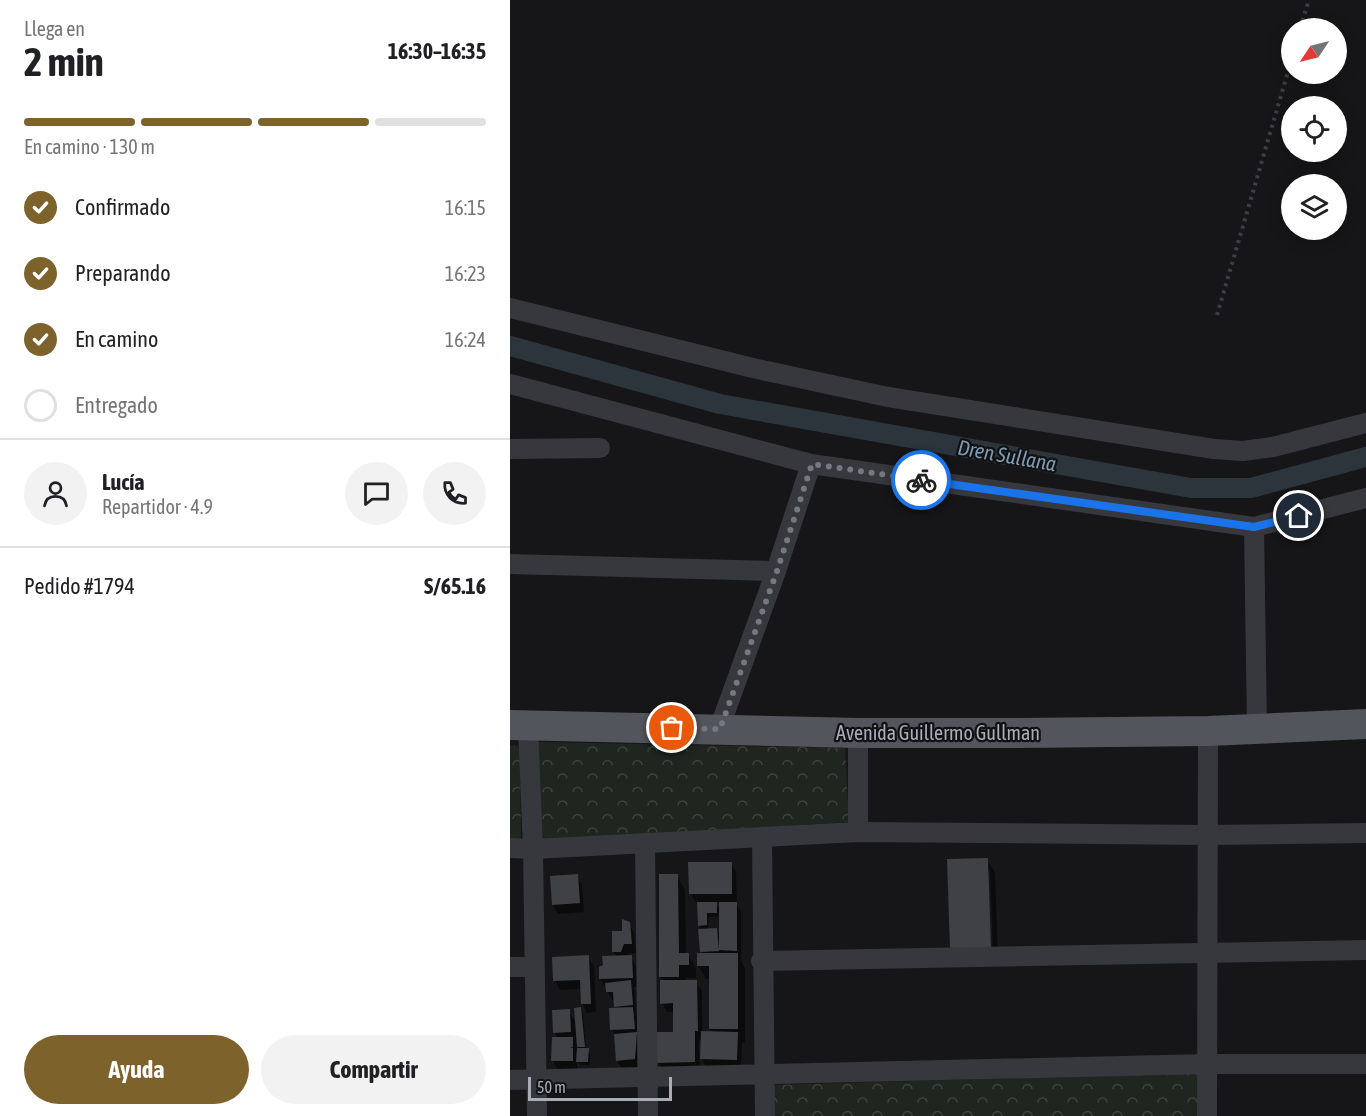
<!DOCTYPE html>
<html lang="es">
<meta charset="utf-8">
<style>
:root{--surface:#fff;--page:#f2f2f2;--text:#202124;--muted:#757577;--line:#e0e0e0;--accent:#7e622b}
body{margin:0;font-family:"Asap Condensed",sans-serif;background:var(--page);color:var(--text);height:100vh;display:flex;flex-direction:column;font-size:22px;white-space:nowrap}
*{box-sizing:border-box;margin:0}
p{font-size:20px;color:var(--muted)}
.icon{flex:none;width:33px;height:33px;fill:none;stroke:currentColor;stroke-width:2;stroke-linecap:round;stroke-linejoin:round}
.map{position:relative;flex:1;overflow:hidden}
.side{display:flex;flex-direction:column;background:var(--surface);width:510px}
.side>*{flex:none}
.needle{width:39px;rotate:235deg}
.controls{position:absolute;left:771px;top:18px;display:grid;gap:12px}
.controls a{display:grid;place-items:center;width:66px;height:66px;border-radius:50%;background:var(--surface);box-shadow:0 3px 15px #0003;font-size:30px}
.scale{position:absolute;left:18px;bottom:15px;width:144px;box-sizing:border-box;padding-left:6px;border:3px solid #a8adb8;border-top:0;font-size:16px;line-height:21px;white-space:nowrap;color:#a8adb8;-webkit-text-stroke:4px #111113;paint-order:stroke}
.pin{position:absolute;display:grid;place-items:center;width:51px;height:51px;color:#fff;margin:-26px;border:3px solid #fff;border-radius:50%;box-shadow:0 2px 6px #0007}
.courier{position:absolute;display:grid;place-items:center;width:60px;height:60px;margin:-30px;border:4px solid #1a73e8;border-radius:50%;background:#fff;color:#222;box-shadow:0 2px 8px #0007}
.overview em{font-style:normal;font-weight:700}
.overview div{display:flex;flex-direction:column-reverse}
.overview{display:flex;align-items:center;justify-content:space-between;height:102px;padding:0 24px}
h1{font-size:39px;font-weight:700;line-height:45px}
.bar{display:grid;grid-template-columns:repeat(4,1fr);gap:9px 6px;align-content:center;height:72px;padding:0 24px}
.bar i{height:8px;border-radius:4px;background:var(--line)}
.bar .active{background:var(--accent)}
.bar p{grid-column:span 4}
.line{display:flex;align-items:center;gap:15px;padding:0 24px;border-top:2px solid var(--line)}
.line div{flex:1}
.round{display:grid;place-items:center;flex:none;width:63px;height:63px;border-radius:32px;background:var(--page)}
ol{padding:0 24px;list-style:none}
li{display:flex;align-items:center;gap:18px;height:66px}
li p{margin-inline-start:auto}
li .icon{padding:6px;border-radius:50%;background:var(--accent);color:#fff;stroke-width:4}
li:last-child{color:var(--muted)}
li i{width:33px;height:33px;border:3px solid var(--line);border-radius:50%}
.primary-button{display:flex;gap:12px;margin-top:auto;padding:12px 24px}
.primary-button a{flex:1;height:69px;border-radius:36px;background:var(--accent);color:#fff;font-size:24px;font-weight:700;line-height:69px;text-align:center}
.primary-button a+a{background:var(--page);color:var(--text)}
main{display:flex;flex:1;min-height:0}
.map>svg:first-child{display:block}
</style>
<main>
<section class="side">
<div class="overview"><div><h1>2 min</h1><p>Llega en</p></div><em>16:30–16:35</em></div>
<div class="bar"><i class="active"></i><i class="active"></i><i class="active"></i><i></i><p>En camino · 130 m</p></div>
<ol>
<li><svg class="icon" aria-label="check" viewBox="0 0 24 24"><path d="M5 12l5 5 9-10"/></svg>Confirmado<p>16:15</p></li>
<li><svg class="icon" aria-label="check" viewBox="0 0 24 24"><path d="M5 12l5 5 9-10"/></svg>Preparando<p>16:23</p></li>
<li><svg class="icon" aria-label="check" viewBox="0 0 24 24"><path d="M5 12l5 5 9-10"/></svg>En camino<p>16:24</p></li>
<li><i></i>Entregado</li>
</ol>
<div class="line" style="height:108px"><a class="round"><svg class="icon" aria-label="person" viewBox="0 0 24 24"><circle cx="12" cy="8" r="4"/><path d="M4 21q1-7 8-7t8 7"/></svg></a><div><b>Lucía</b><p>Repartidor · 4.9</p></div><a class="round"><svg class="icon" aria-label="chat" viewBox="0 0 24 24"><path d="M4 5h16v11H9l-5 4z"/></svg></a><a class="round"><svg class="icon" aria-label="phone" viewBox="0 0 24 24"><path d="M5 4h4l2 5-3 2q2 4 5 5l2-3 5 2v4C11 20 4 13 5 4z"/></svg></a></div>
<div class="line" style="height:78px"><div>Pedido #1794</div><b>S/65.16</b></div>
<div class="primary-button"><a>Ayuda</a><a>Compartir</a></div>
</section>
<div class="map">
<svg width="856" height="1116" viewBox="0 0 856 1116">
<defs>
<pattern id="park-crowns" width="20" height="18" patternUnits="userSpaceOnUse" patternTransform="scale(1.5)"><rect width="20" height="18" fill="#1e261f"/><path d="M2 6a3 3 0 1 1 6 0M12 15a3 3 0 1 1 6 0" fill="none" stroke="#3c433d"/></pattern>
</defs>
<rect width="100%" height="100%" fill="#161618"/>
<g fill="url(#park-crowns)">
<polygon points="27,742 335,748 339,822 32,841"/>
<polygon points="0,745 10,746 11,841 0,840"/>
<polygon points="689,1073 689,1116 264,1116 263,1085"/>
</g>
<g fill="#0007" fill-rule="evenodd">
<path d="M477 859 485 873 488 961 449 962ZM477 871H480L483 955H480Z"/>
<path d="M221 863 226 872 227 904 231 912V961L235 968V1043H232L231 1069 197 1068 189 1054 190 1071H154L148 1062 165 1033V1012H157L152 1003 154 982 151 977 150 876H167L175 890 176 954H178L186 968V978H176V982H186L192 991V1032H202L200 1029V979H196L188 965 193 954 192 930 189 925 188 903H186L181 894ZM206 903H211V912ZM211 916V937L206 929 199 930 198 917ZM189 1040H192V1054H189Z"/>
<polygon points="67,876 72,885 74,912 48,914 43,905"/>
<polygon points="119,923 124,933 126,953 119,953 117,957 121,957 126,966 127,987 123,987 125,991 126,1014 128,1017 130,1068 113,1070 107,1061 105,1036 102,1030 107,1009 105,1001 103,1001 90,978 107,957 104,952"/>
<polygon points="78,957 84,966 86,1012 77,1013 72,1004 72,989 50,990 45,981"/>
<polygon points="70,1008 73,1013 76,1050 80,1054 80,1065 70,1065 67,1060 67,1070 48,1070 43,1061 48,1039 45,1033 44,1011 59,1011 66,1023"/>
</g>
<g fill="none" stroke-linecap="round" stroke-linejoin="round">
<polyline stroke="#2c353c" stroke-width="20" points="0,346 210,404 681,488 741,488 856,457"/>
</g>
<g fill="#404145">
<polygon points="478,858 481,948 440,949 437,859"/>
<polygon points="178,862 222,862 222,894 179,894"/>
<polygon points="68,874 70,903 42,905 40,876"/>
<polygon points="149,874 168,874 169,953 179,953 179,965 169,965 169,977 149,977"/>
<polygon points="187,902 207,902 207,913 197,913 197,925 188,926"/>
<polygon points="209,902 227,902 227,951 209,950"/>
<polygon points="112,919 120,922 122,944 114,944 111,952 102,952 102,931 112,931"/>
<polygon points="207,928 209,951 190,952 188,929"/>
<polygon points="187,953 209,953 209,955 209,953 228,953 228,1029 199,1029 199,966 187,966"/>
<polygon points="79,955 81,1004 71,1004 70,980 43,981 42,957"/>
<polygon points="122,955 123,978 89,979 89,967 93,965 92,956"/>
<polygon points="121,980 123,1005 104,1007 103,992 96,992 95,983"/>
<polygon points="150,980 187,980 188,1031 185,1031 185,1062 147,1063 146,1032 163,1032 163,1003 150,1004"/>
<polygon points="71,1007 75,1047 67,1047 64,1008"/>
<polygon points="123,1007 125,1029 100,1030 99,1008"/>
<polygon points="60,1009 61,1032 43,1033 42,1010"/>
<polygon points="191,1031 228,1032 227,1060 190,1059"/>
<polygon points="127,1032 125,1059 106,1061 104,1034"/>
<polygon points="42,1037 63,1037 63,1047 60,1047 63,1048 63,1061 41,1061"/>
<polygon points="67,1048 79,1048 78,1062 66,1062"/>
</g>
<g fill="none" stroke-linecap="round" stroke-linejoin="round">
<g stroke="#3d3f44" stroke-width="4" stroke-dasharray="3 4.5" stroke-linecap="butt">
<polyline points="790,28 799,0"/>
<polyline points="707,315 782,58"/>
</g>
<g stroke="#37383d" stroke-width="20">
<polyline points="0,308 243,368 378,397 704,449 733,451 763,447 856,423"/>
<polyline points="0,384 301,464 744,527 856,498"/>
<polyline points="0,449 90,448"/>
<polyline points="744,527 747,728"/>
<polyline points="0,564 266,571"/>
<polyline points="18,726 23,849 27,1116"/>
<polyline points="209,729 266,571 301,464"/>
<polyline points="348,832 348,733"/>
<polyline points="252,837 255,1116"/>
<polyline points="135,843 138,1116"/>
<polyline points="0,848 23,849 348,832 698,835 856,833"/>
<polyline points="251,961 856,950"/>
<polyline points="0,967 23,967"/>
<polyline points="0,1080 697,1064 856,1064"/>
<polyline points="697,1116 698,731"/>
</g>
<polyline stroke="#53555c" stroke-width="30" points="0,725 348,733 509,733 698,731 856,724"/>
</g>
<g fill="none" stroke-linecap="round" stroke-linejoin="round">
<polyline stroke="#757880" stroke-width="6" stroke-dasharray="0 10.8" points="162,728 210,729 267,571 302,464 411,480"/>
<polyline stroke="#1a73e8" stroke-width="8" points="411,480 744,527 789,516"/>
</g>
<g text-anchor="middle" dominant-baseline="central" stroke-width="4.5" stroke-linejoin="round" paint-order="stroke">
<g font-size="20" fill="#a8adb8" stroke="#111113">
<text x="428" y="732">Avenida Guillermo Gullman</text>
</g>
<g font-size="21" font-style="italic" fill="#7f9bb3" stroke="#111113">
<text transform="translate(497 455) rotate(10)">Dren Sullana</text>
</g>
</g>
</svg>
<div class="controls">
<a><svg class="needle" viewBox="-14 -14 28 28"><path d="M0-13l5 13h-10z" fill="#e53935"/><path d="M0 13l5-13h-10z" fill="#757577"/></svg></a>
<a><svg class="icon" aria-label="locate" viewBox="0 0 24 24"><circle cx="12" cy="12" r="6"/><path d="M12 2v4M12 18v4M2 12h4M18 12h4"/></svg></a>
<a><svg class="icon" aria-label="layers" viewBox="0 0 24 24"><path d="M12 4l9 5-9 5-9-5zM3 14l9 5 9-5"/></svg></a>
</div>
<div class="scale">50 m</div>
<div class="pin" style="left:162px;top:728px;background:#ea580c"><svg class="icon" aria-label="bag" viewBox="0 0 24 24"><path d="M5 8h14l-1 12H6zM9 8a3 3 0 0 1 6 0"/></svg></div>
<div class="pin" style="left:789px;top:516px;background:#1f2937"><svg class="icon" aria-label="home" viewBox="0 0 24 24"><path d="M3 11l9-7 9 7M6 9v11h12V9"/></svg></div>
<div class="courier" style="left:411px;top:480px"><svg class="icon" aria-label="bike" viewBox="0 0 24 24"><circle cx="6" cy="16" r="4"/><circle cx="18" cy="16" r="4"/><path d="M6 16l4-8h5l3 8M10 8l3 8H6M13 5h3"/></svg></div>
</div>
</main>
